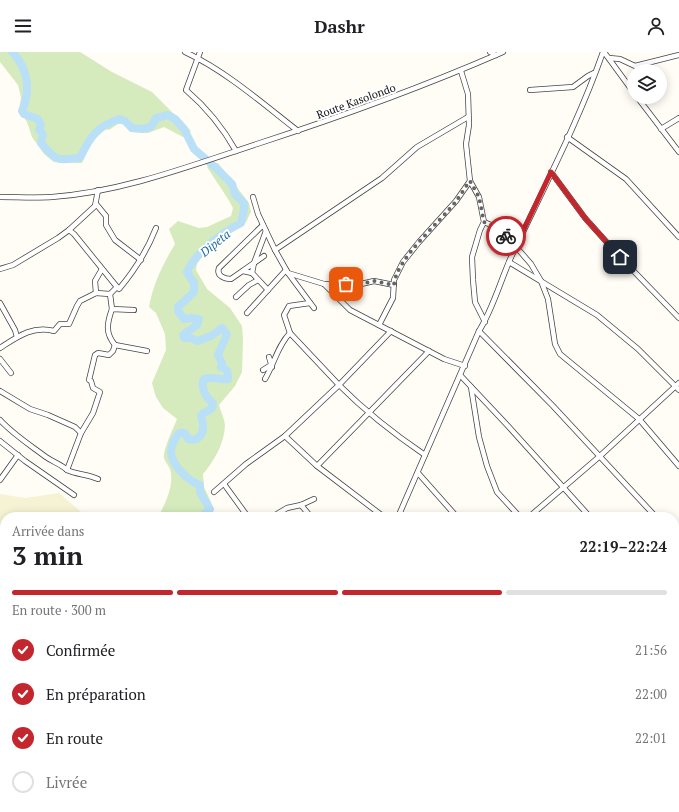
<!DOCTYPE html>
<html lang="fr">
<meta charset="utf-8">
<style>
:root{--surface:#fff;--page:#f6f6f6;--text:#202124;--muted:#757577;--line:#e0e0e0;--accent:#c4262e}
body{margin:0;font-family:"PT Serif",serif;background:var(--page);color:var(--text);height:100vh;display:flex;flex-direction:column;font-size:15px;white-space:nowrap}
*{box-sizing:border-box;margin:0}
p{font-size:13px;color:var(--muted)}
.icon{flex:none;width:22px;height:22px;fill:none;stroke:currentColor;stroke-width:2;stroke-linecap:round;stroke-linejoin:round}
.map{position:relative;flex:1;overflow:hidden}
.details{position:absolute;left:0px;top:460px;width:679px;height:300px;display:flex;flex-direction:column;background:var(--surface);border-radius:16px 16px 0 0;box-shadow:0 2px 10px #0003}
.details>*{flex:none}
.buttons{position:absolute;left:627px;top:12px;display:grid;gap:8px}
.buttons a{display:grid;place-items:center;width:40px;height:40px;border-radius:50%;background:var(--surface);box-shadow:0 2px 10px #0003;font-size:20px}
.pin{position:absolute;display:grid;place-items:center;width:34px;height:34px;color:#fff;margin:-17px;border-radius:8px;box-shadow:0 2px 6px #0006}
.courier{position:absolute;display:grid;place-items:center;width:40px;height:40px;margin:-20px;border:3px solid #c4262e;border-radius:50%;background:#fff;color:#222;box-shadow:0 1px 5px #0007}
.overview em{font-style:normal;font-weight:700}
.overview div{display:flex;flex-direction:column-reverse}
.overview{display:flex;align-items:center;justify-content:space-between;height:68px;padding:0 12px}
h1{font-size:26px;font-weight:700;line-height:30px}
.bar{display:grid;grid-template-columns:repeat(4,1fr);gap:6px 4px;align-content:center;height:48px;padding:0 12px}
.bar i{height:5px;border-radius:3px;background:var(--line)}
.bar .current{background:var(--accent)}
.bar p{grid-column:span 4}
ol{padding:0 12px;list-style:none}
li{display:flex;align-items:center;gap:12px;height:44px}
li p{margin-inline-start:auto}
li .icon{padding:4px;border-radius:50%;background:var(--accent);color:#fff;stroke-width:4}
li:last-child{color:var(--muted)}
li i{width:22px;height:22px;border:2px solid var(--line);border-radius:50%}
header{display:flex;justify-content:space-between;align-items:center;height:52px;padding:0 12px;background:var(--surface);font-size:18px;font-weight:700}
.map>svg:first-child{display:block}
</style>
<header><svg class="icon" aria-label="menu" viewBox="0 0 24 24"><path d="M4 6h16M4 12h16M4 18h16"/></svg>Dashr<svg class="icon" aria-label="person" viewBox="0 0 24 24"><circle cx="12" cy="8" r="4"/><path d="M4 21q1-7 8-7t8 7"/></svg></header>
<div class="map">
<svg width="679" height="760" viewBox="0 0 679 760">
<rect width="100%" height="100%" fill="#fffdf5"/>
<g fill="#f6f3d4">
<polygon points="59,441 87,465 5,465 5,746 0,750 0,442 25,446"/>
<polygon points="28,755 147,755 150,760 33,760"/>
</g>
<g fill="#d5ebbd">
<polygon points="0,0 80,0 112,20 152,40 191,79 183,85 164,75 148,81 130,80 123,72 118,72 109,78 105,77 87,95 82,111 54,110 44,102 32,85 27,70 19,58 21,46 18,33 0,10"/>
<path d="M218 111 249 151 251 160 246 170 206 199 197 212 196 218 207 237 230 256 242 274 243 287 242 320 235 334 219 353C221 360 225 368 225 374 224 392 214 409 203 422L204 435 211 450 213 465H158C165 452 175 433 170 417 168 413 165 409 164 406 163 397 174 375 177 367L163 356 156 345 152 331 166 298 165 282 156 261 149 255C153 232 163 212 175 192L169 177 178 169 199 176 207 175 231 164 233 156 228 147 207 115Z"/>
<polygon points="147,755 301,755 306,760 150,760"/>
</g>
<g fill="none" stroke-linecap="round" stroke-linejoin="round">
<g stroke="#b9e0f7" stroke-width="8">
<path d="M12 0C28 16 31 39 22 59L24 62 38 67 41 73 39 78 43 82 41 91C57 110 56 108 80 106 90 85 96 75 119 67L125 69 132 76 143 77 151 75 156 66 168 63 175 67 184 77 194 97 216 116 232 132 235 142 244 151V158L241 171C221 181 196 200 187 220L194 231V240L178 255V259L184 267 190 266 199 267 197 273 183 283 184 286H191L197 289 211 284 222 276 227 282 218 303 222 311 221 315C228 317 228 320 228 327 220 328 212 324 204 327 200 335 206 346 213 351 213 360 206 358 201 363 201 367 203 370 203 373 204 383 197 390 188 387L185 381H179C176 385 172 393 171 398 170 412 188 429 200 433V440L210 457 204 462V465"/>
<polyline points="262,760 263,755"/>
<polyline points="283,760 287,755"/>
<polyline points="294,760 293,758 295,755"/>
</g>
<defs>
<g id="minor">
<path d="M185 0C226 19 262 51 298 79"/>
<path d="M200 0 186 38C207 56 222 74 236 99"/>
<polyline points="490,0 496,3"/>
<polyline points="604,0 634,41"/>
<polyline points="609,6 620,7 635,14 679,3"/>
<polyline points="461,19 468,42 469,73 466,92 470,129 479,145 484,170 480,178 472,205 473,228 475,250 485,270"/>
<polyline points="530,38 573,35 588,24 594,21"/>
<polyline points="637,45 679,100"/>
<polyline points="661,77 679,66"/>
<polyline points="567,85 626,127 679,185"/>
<polyline points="551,120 585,166 620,205 679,266"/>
<path d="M0 145C17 145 35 146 52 145 122 140 190 114 257 92 340 65 423 35 503 0"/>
<polyline points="253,145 258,162 275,198 288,221 324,232 350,258 444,307 465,314"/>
<polyline points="96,152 106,164 106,173 115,188 141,208"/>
<polyline points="484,170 498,176 504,181 531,212 541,229 548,247 555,292 560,302 639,367 679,414"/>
<path d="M263 173 219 216C216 224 225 227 231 227L264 204"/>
<path d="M69 178 74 182 117 235 119 237C135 218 147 199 156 176"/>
<polyline points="275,198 382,126 417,95 468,65"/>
<polyline points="509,210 597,263 638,297 679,338"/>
<polyline points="0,217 13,213 58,186 69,178 95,154 98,138"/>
<polyline points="243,219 252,221 268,238"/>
<polyline points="252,221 254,211 266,179"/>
<polyline points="288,221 314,256"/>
<polyline points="324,232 361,232 374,229 394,233"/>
<polyline points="96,241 110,242 117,235"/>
<polyline points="110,242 112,257"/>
<polyline points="236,245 249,233 258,228"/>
<polyline points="0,251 15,278 17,285"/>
<polyline points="310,251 289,254 284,263 290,281 339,333"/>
<polyline points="247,261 286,218"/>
<polyline points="379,273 393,246 394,228 403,210 419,190 456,149 470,129"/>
<polyline points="479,279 553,354 656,465"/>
<path d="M115 293C105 281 107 271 112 257L134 258"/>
<path d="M0 296C17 285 33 273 54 279L60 272H69L77 254 80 249 96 241 95 229 102 217"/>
<polyline points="269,305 272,315"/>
<polyline points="0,307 11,321"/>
<polyline points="263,318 271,313"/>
<polyline points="461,324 508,374 590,465"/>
<path d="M265 327C274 312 278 293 290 281"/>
<path d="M339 333C365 359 394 382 425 403"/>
<polyline points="471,335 479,385 487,414 497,440 520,465"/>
<polyline points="0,339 30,357 48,363 75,375 81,381"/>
<path d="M0 368C14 383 30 393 46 405 53 410 61 412 67 418"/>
<polyline points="285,384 317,414 384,465"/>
<polyline points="0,389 25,409 74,443"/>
<polyline points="317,414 429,299"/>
<polyline points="418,421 457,465"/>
<path d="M98 427C87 422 78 423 67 418L81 381 93 361 100 340 93 336 91 329 89 328 95 303 98 301 109 303 113 299 115 293 147 299"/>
<polyline points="0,428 18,403"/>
<polyline points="224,432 248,465"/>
<polyline points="214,440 246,412 285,384 339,333 391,279"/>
<polyline points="301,453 311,465"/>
<polyline points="272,465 287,456 301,453 314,447"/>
<path d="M398 465 479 279C494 255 501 226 513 201 544 135 579 69 603 0"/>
<polyline points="529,465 600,404 679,331"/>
<polyline points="674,484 679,490"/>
<polyline points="674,553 679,548"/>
<polyline points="674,561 679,566"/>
<polyline points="674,638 679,644"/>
<polyline points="674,714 679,719"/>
<polyline points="496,755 497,760"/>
<polyline points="576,755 580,760"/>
<polyline points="634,760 639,755"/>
</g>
</defs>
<use href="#minor" stroke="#444" stroke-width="6"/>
<use href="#minor" stroke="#fff" stroke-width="4.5"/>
</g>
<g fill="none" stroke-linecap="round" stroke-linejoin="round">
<path stroke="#646461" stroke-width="4" stroke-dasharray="0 7.2" d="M346 232H361L374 229 394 233C396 206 440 171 456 149 461 143 465 135 470 129L479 145 484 170 498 176 506 184"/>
<polyline stroke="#c4262e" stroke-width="5" points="506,184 516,194 551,120 585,166 620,205"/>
</g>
<g text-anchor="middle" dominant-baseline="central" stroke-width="4" stroke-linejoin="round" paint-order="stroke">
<g font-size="11" fill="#111" stroke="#fff">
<text transform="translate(356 49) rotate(-20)">Route Kasolondo</text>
</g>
<g font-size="12" font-style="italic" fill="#1768a6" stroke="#fff">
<text transform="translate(215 191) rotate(-39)">Dipeta</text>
</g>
</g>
</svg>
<div class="buttons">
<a><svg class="icon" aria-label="layers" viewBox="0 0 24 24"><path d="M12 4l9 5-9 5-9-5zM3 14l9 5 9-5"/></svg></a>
</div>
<div class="pin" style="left:346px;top:232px;background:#ea580c"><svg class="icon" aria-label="bag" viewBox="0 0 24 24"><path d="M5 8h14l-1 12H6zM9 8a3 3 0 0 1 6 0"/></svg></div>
<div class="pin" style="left:620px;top:205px;background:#1f2937"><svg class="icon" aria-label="home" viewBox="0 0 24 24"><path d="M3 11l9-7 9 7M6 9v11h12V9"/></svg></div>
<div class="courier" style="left:506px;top:184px"><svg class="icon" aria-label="bike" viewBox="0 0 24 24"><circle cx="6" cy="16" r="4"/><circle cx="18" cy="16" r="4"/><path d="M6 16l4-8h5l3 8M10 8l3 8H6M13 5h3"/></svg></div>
<section class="details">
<div class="overview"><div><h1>3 min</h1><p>Arrivée dans</p></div><em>22:19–22:24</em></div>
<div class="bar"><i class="current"></i><i class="current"></i><i class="current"></i><i></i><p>En route · 300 m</p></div>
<ol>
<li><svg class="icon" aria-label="check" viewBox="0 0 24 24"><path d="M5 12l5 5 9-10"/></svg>Confirmée<p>21:56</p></li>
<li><svg class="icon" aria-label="check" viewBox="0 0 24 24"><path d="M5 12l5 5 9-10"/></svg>En préparation<p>22:00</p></li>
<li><svg class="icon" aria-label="check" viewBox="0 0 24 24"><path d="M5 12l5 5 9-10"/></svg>En route<p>22:01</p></li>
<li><i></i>Livrée</li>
</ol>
</section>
</div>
